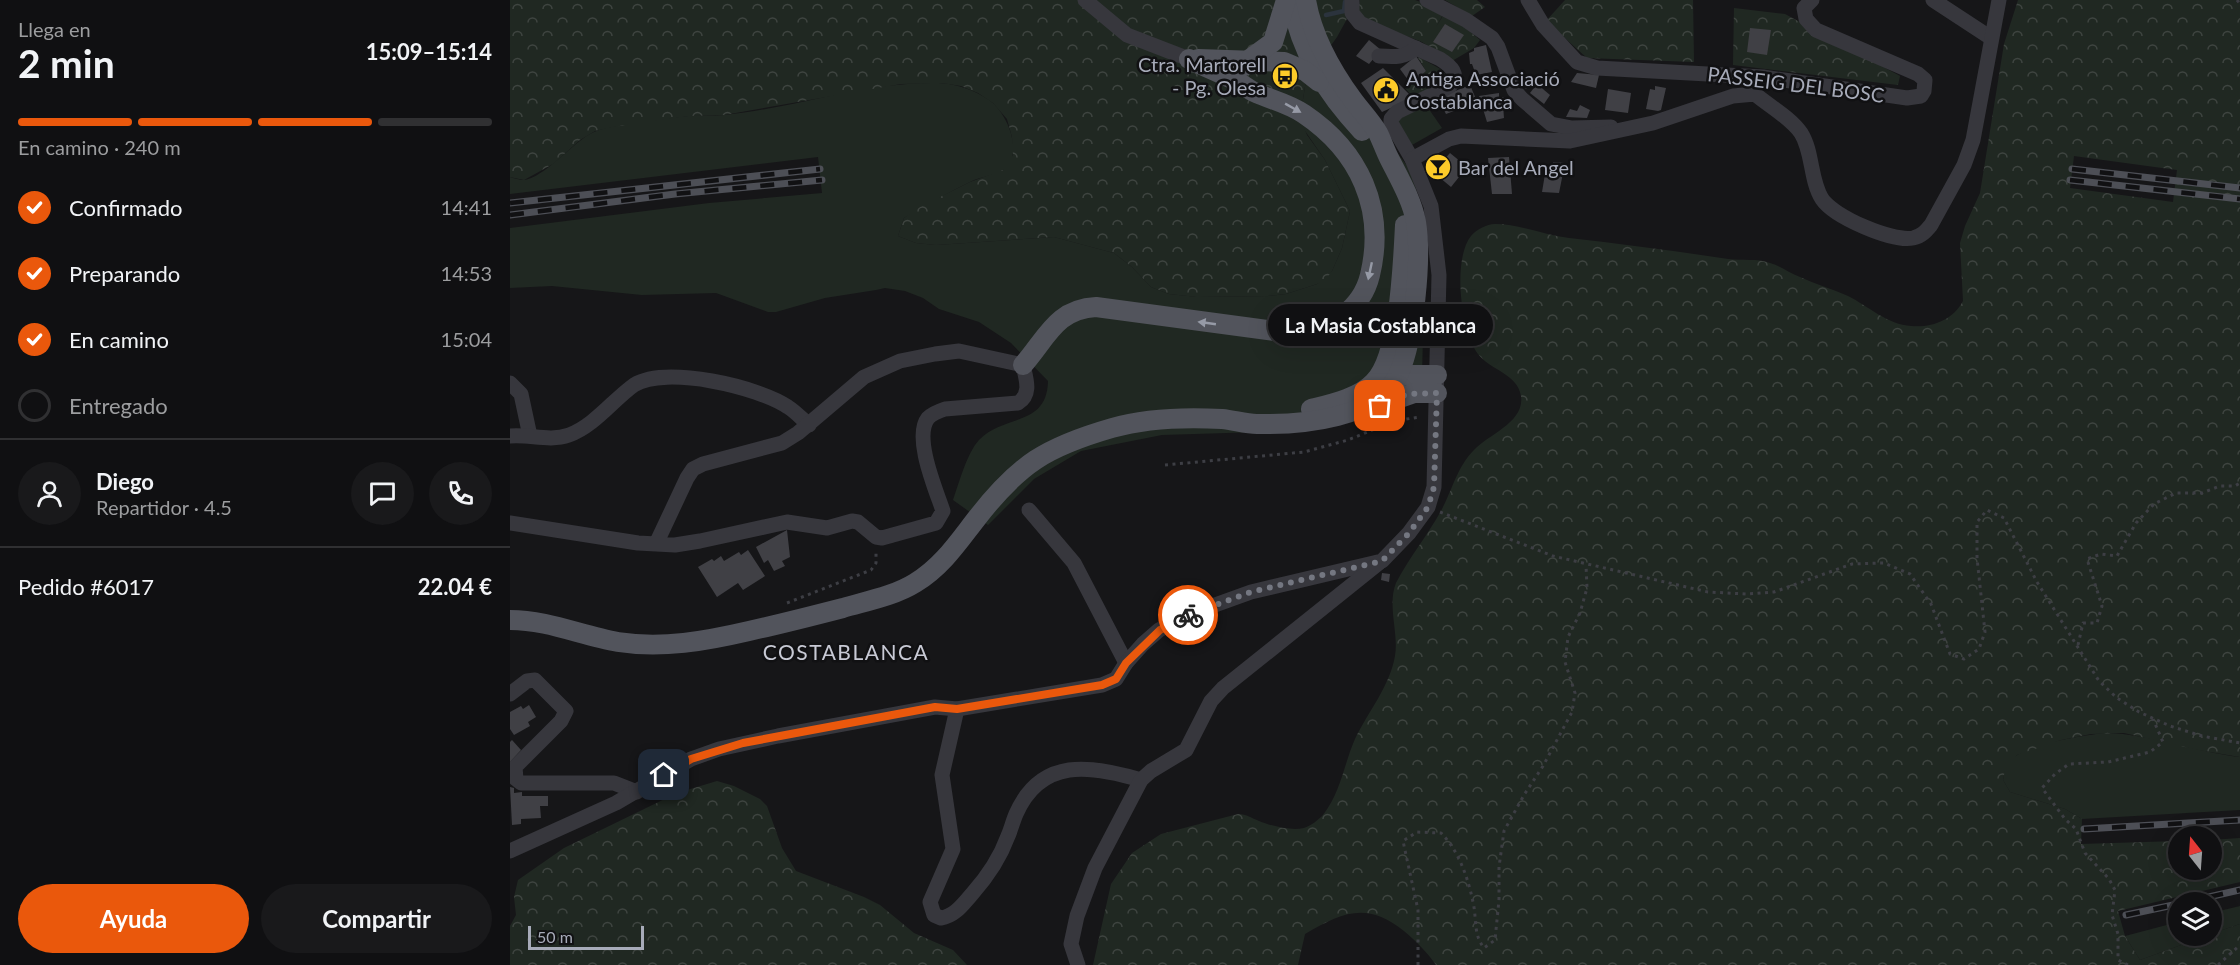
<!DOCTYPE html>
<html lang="es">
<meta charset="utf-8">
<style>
:root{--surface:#101012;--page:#19191b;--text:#f1f3f6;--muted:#9c9d9f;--line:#303032;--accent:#ea580c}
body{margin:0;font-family:Lato,sans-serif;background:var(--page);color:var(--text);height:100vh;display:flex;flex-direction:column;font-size:22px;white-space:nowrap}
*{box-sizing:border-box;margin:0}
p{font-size:20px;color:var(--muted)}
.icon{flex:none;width:33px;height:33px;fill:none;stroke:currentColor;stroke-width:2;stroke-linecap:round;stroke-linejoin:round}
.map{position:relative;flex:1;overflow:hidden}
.drawer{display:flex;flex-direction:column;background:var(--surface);width:510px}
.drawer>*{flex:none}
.needle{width:39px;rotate:343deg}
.controls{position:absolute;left:1658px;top:826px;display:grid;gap:12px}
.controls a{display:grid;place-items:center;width:54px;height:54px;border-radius:50%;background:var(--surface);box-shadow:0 6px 24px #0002,0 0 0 2px var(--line);font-size:30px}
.scale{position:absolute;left:18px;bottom:15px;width:116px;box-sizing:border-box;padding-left:6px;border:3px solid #a7abb9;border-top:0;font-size:16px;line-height:21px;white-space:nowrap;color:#a7abb9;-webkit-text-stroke:4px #111113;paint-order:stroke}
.pin{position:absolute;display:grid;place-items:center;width:51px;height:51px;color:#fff;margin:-26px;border-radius:12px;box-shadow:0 3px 9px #0006}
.courier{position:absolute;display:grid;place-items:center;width:60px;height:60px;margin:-30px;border:4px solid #ea580c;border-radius:50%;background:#fff;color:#222;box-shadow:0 2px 8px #0007}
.bubble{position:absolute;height:42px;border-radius:21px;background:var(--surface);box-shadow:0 6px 24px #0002,0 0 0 2px var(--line);font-size:20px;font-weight:700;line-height:42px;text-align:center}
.summary em{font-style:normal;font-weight:700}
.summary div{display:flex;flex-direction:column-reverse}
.summary{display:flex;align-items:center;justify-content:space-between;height:102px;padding:0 18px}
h1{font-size:39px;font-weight:700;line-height:45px}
.bar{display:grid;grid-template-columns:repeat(4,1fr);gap:9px 6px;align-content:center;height:72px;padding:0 18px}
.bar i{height:8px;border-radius:4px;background:var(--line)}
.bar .current{background:var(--accent)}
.bar p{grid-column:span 4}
.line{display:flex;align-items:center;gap:15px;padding:0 18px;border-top:2px solid var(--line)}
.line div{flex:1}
.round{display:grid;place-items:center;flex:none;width:63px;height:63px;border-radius:32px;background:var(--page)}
ol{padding:0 18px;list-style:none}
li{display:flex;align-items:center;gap:18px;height:66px}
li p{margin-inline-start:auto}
li .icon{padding:6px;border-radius:50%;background:var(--accent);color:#fff;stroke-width:4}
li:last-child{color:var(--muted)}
li i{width:33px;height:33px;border:3px solid var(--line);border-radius:50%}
.action{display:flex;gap:12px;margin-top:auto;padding:12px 18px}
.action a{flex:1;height:69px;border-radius:36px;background:var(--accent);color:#fff;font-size:24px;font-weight:700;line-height:69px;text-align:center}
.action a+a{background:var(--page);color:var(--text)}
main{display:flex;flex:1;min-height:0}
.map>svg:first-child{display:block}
</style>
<main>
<section class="drawer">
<div class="summary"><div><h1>2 min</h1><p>Llega en</p></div><em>15:09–15:14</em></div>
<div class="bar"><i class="current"></i><i class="current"></i><i class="current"></i><i></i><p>En camino · 240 m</p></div>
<ol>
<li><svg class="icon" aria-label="check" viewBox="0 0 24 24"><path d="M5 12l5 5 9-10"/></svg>Confirmado<p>14:41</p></li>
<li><svg class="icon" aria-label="check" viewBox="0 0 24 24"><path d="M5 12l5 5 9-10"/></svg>Preparando<p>14:53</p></li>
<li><svg class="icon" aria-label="check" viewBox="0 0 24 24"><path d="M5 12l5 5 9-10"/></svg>En camino<p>15:04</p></li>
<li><i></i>Entregado</li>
</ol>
<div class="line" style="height:108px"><a class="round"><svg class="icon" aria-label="person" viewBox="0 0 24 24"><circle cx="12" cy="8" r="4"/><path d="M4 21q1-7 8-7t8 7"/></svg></a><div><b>Diego</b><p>Repartidor · 4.5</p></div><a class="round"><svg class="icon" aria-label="chat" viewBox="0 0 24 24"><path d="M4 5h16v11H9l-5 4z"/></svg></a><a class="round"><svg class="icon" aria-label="phone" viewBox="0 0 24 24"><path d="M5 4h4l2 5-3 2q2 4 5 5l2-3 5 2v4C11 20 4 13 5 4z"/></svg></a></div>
<div class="line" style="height:78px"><div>Pedido #6017</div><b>22.04 €</b></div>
<div class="action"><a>Ayuda</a><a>Compartir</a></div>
</section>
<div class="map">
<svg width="1730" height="965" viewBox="0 0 1730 965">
<defs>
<pattern id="forest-crowns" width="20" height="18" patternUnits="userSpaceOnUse" patternTransform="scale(1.5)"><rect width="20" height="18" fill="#202822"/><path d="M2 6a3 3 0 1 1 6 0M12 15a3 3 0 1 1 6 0" fill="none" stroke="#3e4440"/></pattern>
</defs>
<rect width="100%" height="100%" fill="#161618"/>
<g fill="#202822">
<path d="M796 80 841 93 902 172 905 181 915 254 912 376 887 405 862 419 750 432 652 435 571 451 524 479 478 525 443 500C449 483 457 453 469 440 494 414 537 427 538 381L501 343 469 322 429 309 413 298 395 291 375 288 366 290 315 298 266 312H258L206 293 132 295 42 286 0 288V228L199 203 312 193 308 157 0 194V177C4 178 10 180 13 180 34 179 63 141 84 132 95 127 108 126 119 124 139 121 158 118 178 116 190 115 202 116 214 115 286 108 356 81 429 83 448 84 464 90 479 100 497 112 516 156 492 171 484 175 471 177 462 181 439 192 417 205 394 218L388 236 406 243 426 245 544 237 604 253 622 267 641 287 659 294 688 297 758 296 776 294 807 284 822 271 832 248 840 211 815 160 793 128 790 118Z"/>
<polygon points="916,105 932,128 902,145 887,120"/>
<path d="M1596 733C1641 734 1685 752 1730 757V810L1572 819 1555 809 1500 792 1493 780C1494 776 1494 770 1495 766 1506 745 1574 735 1596 733Z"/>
<polygon points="1730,906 1730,924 1701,934 1701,913"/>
<polygon points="1668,922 1668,936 1696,936 1630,960 1615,936"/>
</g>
<g fill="url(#forest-crowns)" fill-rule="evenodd">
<polygon points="0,0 843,0 838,17 827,37 796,80 790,118 797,135 815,160 840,211 832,248 822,271 816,279 807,284 776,294 758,296 687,297 659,294 641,287 622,267 604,253 544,237 426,245 406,243 388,236 394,218 410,207 460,182 493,170 503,155 502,137 497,119 483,103 468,93 451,86 432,83 391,84 214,115 179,116 103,127 85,131 70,140 43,164 14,180 0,177"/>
<polygon points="850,0 905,0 935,11 926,27 936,11 970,40 964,48 942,61 912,42 853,19 848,9"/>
<polygon points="935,0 967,0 975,7 962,16"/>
<polygon points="1055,0 1183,0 1184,62 1077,58 1036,21"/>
<path d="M1508 0H1730V757L1688 750 1614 733 1581 734 1551 740 1507 755 1496 765 1493 780 1500 792 1555 809 1572 819 1571 844 1668 841V870H1701V840L1730 838V882L1608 911 1615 936 1630 960 1696 936H1701V934L1730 924V965H926C917 952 906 941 894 931 857 901 832 912 795 934L788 965H583L601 884 622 853 651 834 728 814C737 814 741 818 749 821 761 826 781 831 794 828 801 826 808 820 813 815 831 792 834 764 845 739 858 712 880 686 885 656 889 633 877 606 886 583 899 558 917 536 931 511 942 491 947 467 964 450 979 434 1015 422 1011 396 1008 374 980 370 968 354 951 332 942 260 961 236 966 230 977 224 985 224 1009 224 1035 235 1059 238 1112 244 1165 251 1218 259 1232 261 1247 258 1260 263 1271 266 1279 273 1290 277 1305 284 1322 289 1338 296 1358 306 1378 325 1401 326 1422 328 1443 320 1453 301L1450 243 1455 226 1470 193 1494 44ZM1564 156 1667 170 1663 202 1560 188Z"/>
<polygon points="1224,8 1275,14 1390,76 1388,85 1223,65"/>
<polygon points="907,56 932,70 937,76 933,83 903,97 894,87 916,71"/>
<polygon points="207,781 224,786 250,799 257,806 272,848 286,871 354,897 370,905 404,933 443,950 457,965 0,965 0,926 6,915 4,897 8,880 54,848 167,793"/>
</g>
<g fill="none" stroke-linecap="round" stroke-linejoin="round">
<polyline stroke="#2b333d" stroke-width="4.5" points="816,15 834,11 835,2"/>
</g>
<g fill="#404045">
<polygon points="935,24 954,35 942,52 923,42"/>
<polygon points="1240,28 1261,30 1257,55 1237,52"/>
<polygon points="859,40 871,50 859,64 846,56"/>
<polygon points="976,45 982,72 966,75 962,64 960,64 959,53 964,51 964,48"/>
<polygon points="906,56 916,71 901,84 890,69"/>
<polygon points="873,68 903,98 872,112 851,83"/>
<polygon points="1067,73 1089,75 1086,88 1061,82"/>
<polygon points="1014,74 1023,81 1016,89 1009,79"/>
<polygon points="1027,84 1040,95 1034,104 1020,93"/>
<polygon points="960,85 966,99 956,103 957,106 936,114 933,108 927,110 923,100"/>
<polygon points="1145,86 1156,88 1151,110 1148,111 1136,109 1140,89 1145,90"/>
<polygon points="1098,89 1121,93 1118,113 1095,110"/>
<polygon points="989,93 989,97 993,97 998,103 993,105 994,118 977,122 969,96"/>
<polygon points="1070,105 1080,110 1077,118 1056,117 1060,109 1067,111"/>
<polygon points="940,153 957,167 941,187 923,172"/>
<polygon points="999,157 1002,194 982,194 978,158"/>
<polygon points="1043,162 1055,163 1049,193 1032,192 1036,168 1042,170"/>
<polygon points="277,530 280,557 272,561 275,566 264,571 258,560 254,563 246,547"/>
<polygon points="238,550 255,576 233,590 228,583 207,597 188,567 202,559 204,561 211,556 214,561 229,552 231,555"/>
<polygon points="872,573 880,574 879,582 871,580"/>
<polygon points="19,705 26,717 18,722 20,726 4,735 0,729 0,712 11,706 13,709"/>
<polygon points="2,740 11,750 0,762 0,742"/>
<polygon points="0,787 4,788 4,793 12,792 12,796 38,796 38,806 30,806 31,818 11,819 11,824 2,825"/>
</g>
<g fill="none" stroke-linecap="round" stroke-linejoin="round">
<g stroke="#3d3e44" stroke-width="3" stroke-dasharray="3 4.5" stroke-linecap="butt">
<polyline points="1727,0 1730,4"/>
<polyline points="655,465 794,452 838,440 884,421 910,417"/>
<polyline points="930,512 1043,556 1198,592 1237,594 1264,592 1342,564 1374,563 1400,574 1421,604 1440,654 1454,659 1469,649 1475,632 1467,558 1467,522 1477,510 1494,518 1527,582 1589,681 1607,698 1629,712 1660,726 1692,736 1730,743"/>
<polyline points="277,603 361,570 366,563 366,551"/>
<polyline points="1568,645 1573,623 1587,623 1592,606 1577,559 1591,554 1607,556 1626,523 1644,504 1666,493 1692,493 1710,486 1725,486 1730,483"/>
<path d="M908 965V910L893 841 907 832 931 833C949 851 958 878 963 902 967 919 963 934 974 948L985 940 989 900V867L994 831 1014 795 1033 766 1062 712 1065 693 1055 662 1058 637 1070 613 1077 588 1076 565"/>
<polyline points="1618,965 1608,960 1608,934 1602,915 1605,890 1599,879 1575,853 1566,829 1555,819 1532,788 1545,774 1559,764 1598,762 1640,752 1653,742 1643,719"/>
<polyline points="1708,965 1730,945"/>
</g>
<g stroke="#37373d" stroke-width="15">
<polyline points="575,0 617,35 679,59"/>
<path d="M842 0V13L850 23 930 59C941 66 950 74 940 86L887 112 881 119V123L902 159"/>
<polyline points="917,0 956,20 982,38 988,47 1004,90 1012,99 1041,124 1062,128 1101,127"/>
<polyline points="1018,0 1033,25 1067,62 1087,68 1253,77 1397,98 1411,96 1414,91 1415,80 1408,74 1306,30 1296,19 1294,8 1302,0"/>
<polyline points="1423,0 1481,38"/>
<path d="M869 56C884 57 895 58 906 48"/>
<polyline points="0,383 11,394 20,436"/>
<path d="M0 436C20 434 39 442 59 435 84 426 103 400 124 385 155 365 249 387 278 407 286 412 292 419 299 425"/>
<polyline points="519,510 564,563 616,663"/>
<path d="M0 523 128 543 165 545 190 541 277 522 317 528 342 521 348 522 366 537 372 538 426 523 433 511C426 490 403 437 418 418 423 413 429 411 435 409L508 403C522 394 516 379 513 365L449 351 425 354 390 361 354 377 288 433 272 443 193 464 183 469 177 478 146 544"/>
<polyline points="0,694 17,681 25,680 56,711 51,721 5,767 6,779 11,783 104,783 127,792"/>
<path d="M447 709 432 775 443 849 420 902 424 915 431 918C445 916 453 904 462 894 478 876 490 858 498 836 501 829 503 821 506 814 531 757 581 765 631 780"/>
<path d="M0 851 106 803 181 759 209 749 268 736 425 707 447 709 592 685 606 679 616 663 633 644 649 630 680 614 741 592 872 561 899 533 918 507 924 487 929 275 921 206 902 159 939 139 951 136 1060 141 1143 123 1223 96 1245 94C1259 106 1280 117 1291 133 1303 152 1300 180 1312 199 1324 217 1382 242 1403 238 1412 236 1416 231 1421 225L1454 165 1463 140 1489 0"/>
<polyline points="568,965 561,944 567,916 585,868 631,780 641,771 676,750 701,701 713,688 869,563"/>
</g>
<g stroke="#52545c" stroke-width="20">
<path d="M781 0C791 52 816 93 852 131"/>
<polyline points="688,59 774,62 795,71 809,82"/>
<polyline points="734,66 737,61 763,42 776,0"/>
<path d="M513 365C537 338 546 309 586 307L787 334C820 330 852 309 860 275 876 208 849 151 794 114 778 103 761 100 744 92 738 89 734 85 728 82 712 74 695 67 679 59"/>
<polyline points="877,381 896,375 927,375"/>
<polyline points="864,407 904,393 927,393"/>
<path d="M801 409C821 404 849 398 864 382 890 356 893 262 895 225"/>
<path d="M0 620C38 620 72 636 108 642 152 649 196 641 239 631 271 624 302 616 333 608 357 601 384 596 405 583 432 567 449 541 467 518 509 464 536 447 602 428 637 418 676 417 712 419 724 420 735 424 747 424 790 425 870 419 889 373 904 338 912 260 906 222 902 200 889 178 879 158 875 150 872 141 868 133 861 121 851 111 843 100 821 70 802 36 796 0"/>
</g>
<defs>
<g id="rail">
<polyline points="1562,169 1730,188"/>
<polyline points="1560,180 1730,199"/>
<polyline points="0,203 310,169"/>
<polyline points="0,215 165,194 312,180"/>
<polyline points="1574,829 1730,820"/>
<polyline points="1672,903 1730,890"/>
<polyline points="1616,915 1668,904"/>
</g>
</defs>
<use href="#rail" stroke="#4d4f56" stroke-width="7"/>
<use href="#rail" stroke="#111113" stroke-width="4.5" stroke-dasharray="14" stroke-linecap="butt"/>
</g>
<defs><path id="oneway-solid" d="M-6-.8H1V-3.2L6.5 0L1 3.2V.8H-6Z" transform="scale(1.5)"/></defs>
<g fill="#969aa6">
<use href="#oneway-solid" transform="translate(783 108) rotate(29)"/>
<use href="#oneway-solid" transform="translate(860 271) rotate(102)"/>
<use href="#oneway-solid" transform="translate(697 323) rotate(-172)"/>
</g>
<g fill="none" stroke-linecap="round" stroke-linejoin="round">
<polyline stroke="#747781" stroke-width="6" stroke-dasharray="0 10.8" points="678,615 741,592 872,561 899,533 918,507 924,487 927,393 897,394 870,406"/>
<polyline stroke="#ea580c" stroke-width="8" points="154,775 181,759 233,743 425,707 447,709 592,685 606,679 616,663 650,630 678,615"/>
</g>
<defs>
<symbol id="bus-disc" viewBox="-11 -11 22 22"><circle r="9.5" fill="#fdcb29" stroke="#111113"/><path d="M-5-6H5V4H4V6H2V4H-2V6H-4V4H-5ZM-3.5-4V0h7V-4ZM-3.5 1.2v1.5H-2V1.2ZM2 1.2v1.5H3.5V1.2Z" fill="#111"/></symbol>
<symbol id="civic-disc" viewBox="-11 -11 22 22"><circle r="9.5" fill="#fdcb29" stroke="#111113"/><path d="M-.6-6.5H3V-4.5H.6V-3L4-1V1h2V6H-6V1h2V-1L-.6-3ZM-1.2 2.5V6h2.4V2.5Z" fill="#111"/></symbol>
<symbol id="bar-disc" viewBox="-11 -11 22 22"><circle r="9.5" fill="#fdcb29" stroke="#111113"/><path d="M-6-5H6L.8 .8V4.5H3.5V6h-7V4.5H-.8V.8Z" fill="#111"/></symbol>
</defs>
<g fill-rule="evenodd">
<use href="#bus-disc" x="760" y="61" width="30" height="30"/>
<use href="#civic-disc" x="861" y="75" width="30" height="30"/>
<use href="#bar-disc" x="913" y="152" width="30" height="30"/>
</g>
<g text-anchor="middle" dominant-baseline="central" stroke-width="5" stroke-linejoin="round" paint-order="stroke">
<g font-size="20" fill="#a7abb9" stroke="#111113" text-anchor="start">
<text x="756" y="64" text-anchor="end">Ctra. Martorell<tspan x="756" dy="23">- Pg. Olesa</tspan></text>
<text x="896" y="78">Antiga Associació<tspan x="896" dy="23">Costablanca</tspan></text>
<text x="948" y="167">Bar del Angel</text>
</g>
<g font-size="20" fill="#a7abb9" stroke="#111113">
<text transform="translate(1286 84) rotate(7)">PASSEIG DEL BOSC</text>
</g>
<g font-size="21" letter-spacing="1.5" fill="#c8cad5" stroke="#111113">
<text x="336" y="651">COSTABLANCA</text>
</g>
</g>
</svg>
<div class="controls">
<a><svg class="needle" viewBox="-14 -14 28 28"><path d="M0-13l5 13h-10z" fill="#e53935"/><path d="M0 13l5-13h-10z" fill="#9c9d9f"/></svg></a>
<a><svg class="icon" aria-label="layers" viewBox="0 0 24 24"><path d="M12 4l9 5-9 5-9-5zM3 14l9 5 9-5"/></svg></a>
</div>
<div class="scale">50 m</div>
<div class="pin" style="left:870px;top:406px;background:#ea580c"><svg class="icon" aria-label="bag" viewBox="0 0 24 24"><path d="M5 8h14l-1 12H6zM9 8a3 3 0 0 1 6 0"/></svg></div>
<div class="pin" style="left:154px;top:775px;background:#1f2937"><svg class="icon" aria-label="home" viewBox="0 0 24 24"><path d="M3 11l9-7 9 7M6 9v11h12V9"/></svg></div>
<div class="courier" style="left:678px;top:615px"><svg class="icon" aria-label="bike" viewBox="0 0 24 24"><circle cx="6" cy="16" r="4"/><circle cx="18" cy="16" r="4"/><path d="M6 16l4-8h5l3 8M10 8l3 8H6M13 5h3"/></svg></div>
<div class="bubble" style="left:758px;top:304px;width:225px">La Masia Costablanca</div>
</div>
</main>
